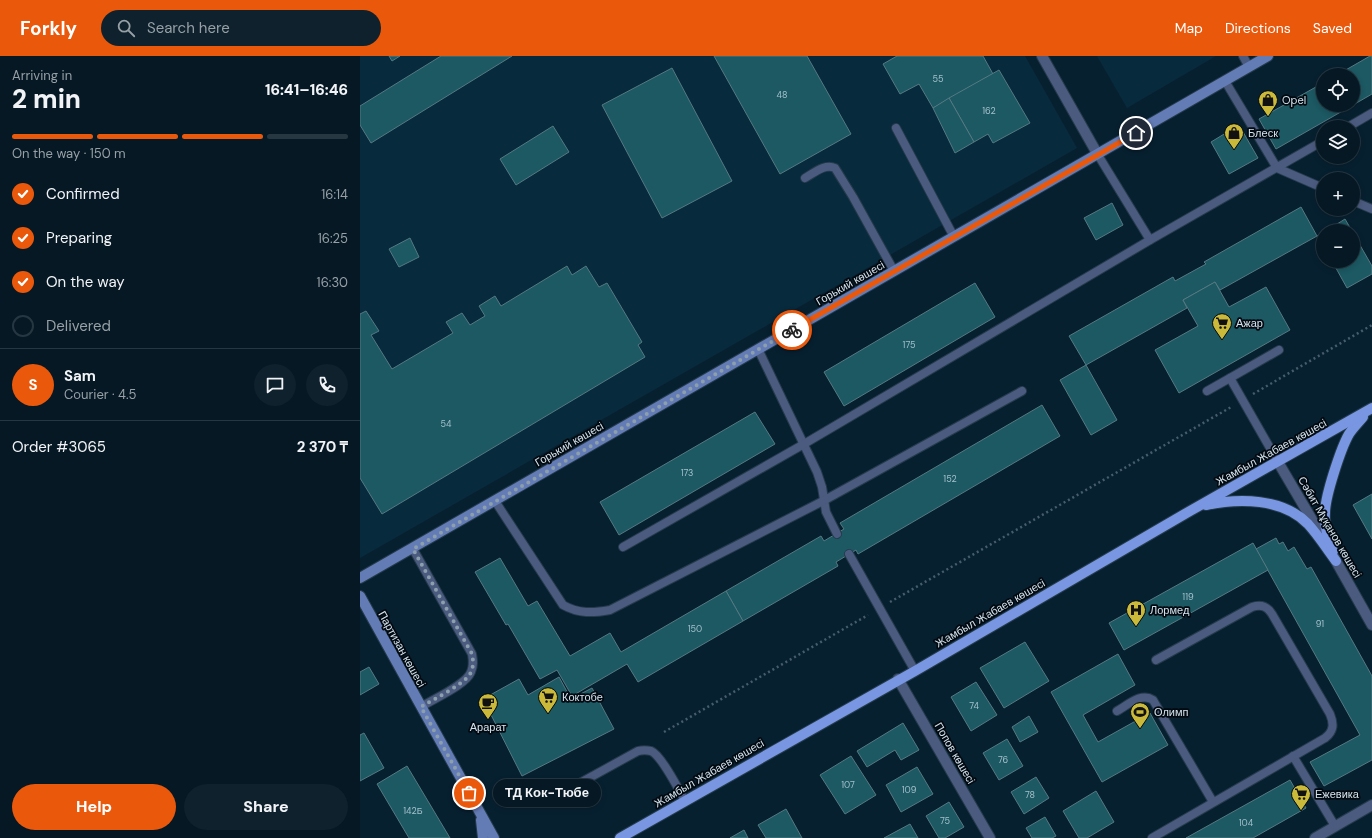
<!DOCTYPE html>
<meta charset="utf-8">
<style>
:root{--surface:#051824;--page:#0e212c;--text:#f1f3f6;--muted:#97a0a6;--line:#263741;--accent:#ea580c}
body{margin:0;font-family:"DM Sans",sans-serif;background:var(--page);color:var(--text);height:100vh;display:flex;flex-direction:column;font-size:15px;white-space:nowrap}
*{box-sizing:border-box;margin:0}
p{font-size:13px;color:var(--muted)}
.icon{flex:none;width:22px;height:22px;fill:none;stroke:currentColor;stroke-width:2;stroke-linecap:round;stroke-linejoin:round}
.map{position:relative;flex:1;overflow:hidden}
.side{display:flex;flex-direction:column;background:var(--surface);width:360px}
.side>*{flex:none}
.fabs{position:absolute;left:956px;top:12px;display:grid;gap:8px}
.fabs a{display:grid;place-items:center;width:44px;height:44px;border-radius:50%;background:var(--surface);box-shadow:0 2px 6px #0003,0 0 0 1px var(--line);font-size:20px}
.pin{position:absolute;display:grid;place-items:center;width:34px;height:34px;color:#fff;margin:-17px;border:2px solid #fff;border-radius:50%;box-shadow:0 1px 4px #0007}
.courier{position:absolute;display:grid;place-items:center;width:40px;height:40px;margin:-20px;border:3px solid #ea580c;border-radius:50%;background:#fff;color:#222;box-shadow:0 1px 5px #0007}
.bubble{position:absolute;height:28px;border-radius:14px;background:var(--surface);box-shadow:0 2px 6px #0003,0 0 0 1px var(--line);font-size:13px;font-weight:800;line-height:28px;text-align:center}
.headline em{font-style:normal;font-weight:800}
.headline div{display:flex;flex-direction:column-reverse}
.headline{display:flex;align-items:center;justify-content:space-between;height:68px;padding:0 12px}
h1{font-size:26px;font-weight:800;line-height:30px}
.bar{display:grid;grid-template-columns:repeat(4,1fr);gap:6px 4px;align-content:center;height:48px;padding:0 12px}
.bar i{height:5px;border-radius:3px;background:var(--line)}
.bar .active{background:var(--accent)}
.bar p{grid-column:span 4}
.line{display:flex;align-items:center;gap:10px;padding:0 12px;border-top:1px solid var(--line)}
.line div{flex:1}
.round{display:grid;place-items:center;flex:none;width:42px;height:42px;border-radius:21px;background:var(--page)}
ol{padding:0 12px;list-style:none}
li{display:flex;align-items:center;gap:12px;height:44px}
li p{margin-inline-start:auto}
li .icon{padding:4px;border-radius:50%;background:var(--accent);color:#fff;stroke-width:4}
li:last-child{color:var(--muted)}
li i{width:22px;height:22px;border:2px solid var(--line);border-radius:50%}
.action{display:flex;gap:8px;margin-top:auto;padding:8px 12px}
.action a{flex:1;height:46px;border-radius:24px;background:var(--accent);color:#fff;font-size:16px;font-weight:800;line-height:46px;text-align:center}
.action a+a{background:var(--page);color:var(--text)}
header{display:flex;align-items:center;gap:24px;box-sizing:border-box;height:56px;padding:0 20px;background:var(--accent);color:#fff}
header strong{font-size:19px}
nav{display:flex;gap:22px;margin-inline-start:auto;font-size:14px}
.search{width:280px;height:36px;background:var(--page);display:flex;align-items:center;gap:10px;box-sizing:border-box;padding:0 14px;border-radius:22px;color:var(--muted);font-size:15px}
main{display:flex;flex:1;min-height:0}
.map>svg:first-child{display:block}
</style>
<header>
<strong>Forkly</strong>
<div class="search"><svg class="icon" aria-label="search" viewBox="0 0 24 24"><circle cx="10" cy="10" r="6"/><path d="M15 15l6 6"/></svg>Search here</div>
<nav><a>Map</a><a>Directions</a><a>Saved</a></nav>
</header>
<main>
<section class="side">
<div class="headline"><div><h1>2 min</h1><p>Arriving in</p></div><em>16:41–16:46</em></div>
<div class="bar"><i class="active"></i><i class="active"></i><i class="active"></i><i></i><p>On the way · 150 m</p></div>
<ol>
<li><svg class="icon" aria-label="check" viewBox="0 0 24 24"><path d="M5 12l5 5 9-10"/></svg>Confirmed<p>16:14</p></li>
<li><svg class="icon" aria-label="check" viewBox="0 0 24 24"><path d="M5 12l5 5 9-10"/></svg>Preparing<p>16:25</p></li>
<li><svg class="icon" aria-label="check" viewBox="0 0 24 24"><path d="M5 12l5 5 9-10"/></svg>On the way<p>16:30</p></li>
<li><i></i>Delivered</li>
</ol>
<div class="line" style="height:72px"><b class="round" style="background:var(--accent);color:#fff">S</b><div><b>Sam</b><p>Courier · 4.5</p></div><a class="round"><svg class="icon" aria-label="chat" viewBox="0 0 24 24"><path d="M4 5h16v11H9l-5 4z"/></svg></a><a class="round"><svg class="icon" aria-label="phone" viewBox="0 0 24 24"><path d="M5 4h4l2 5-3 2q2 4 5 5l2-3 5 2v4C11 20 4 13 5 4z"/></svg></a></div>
<div class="line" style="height:52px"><div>Order #3065</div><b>2 370 ₸</b></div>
<div class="action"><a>Help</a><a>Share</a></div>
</section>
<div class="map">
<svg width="1012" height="782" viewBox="0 0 1012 782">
<rect width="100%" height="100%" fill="#072030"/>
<g fill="#082a3d">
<polygon points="0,0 665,0 717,92 0,502"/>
<polygon points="737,0 856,0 767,52"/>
</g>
<g fill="#1c5963" stroke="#557981">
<polygon points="29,0 40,0 32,5"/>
<polygon points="81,0 152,0 11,87 0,69 0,50"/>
<polygon points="354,0 447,0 491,78 420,118"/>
<polygon points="537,0 623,0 633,18 573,52 559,28 540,38 523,8"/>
<polygon points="1010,0 1012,0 1012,38 993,49 993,19 977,19"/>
<polygon points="312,12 372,125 302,162 242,49"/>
<polygon points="639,14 670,67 633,87 628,78 614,86 589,42"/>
<polygon points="963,27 963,49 993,49 916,93 899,63"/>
<polygon points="589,42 614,86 595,97 573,52"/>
<polygon points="879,69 898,102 869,118 851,86"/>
<polygon points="193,70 209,96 156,129 140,103"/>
<polygon points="752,147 763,169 736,184 724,162"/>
<polygon points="941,151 957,180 860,234 855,226 823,244 827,252 726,309 709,280 813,221 815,225 846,208 844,206"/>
<polygon points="985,163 992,175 966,175"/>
<polygon points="963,176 963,190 957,180"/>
<polygon points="993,177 1012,210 1012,218 987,232 972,205 993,205"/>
<polygon points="50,182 59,201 39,211 29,193"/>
<polygon points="207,210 212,219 226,210 239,231 247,227 282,286 278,289 285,301 22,458 0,422 0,258 6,255 19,275 11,279 32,313 93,277 86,266 102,257 110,269 125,260 119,250 135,240 141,250"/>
<polygon points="855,226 869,251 906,231 930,274 819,337 795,294 838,270 823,244"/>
<polygon points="615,227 635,261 484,350 464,316"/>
<polygon points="726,309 757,364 731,379 700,324"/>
<polygon points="682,349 700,380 498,498 496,494 476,506 478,510 383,565 366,535 461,480 464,485 484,473 480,467"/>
<polygon points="395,356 415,388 259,479 240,446"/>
<polygon points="1012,438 1012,483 993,449"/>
<polygon points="916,482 919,488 923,486 928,495 934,491 947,513 951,511 1012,620 1012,704 964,730 950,706 1000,679 896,493"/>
<polygon points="893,487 908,514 764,594 749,567"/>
<polygon points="140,502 168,550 177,545 210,600 250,577 261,596 366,535 383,565 278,626 267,608 212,640 197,614 180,623 148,568 146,569 115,516"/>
<polygon points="665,586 689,625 644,652 620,612"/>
<polygon points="758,598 775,629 723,659 738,686 790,657 808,689 742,726 691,636"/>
<polygon points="9,611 19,628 0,639 0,616"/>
<polygon points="199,621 211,643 232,632 254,673 162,720 123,643 159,623 168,639"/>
<polygon points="616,626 637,659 611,675 591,641"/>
<polygon points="669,660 678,676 660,686 652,671"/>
<polygon points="543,667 559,694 541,704 535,694 507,711 497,695"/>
<polygon points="4,677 24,712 0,725 0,679"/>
<polygon points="647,683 663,710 639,724 623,697"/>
<polygon points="491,700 516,739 485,758 460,719"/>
<polygon points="47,710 90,782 49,782 17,728"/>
<polygon points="557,711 573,738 541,756 526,729"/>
<polygon points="676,721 689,742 664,758 651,736"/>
<polygon points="930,724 946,752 893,782 826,782"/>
<polygon points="736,735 754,766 727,782 719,782 703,755"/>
<polygon points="589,746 604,771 585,782 579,782 566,760"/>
<polygon points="426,753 442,782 406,782 398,769"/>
<polygon points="685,761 696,780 692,782 672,782 666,772"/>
<polygon points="550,768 558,782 524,782"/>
<polygon points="384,774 388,782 370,782"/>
</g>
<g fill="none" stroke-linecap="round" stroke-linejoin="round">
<defs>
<g id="service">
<polyline points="883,0 889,11"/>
<polyline points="865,25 917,112 963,132"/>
<polyline points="988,71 1012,57"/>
<polyline points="536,72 594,181"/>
<polyline points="738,99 790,184 963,85"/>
<path d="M445 122C454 117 465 107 475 112L493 141 534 215"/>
<polyline points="993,145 1012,153"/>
<polyline points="398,293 457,416 462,431 466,456 477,478"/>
<polyline points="870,322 919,294"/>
<polyline points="847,335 870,322 918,406"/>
<path d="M135 445 203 549C219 558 233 557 250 554L463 445 662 335"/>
<polyline points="263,491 444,388 790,184"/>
<path d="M53 493 112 598C113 604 114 609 111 616 106 629 73 643 61 651"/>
<polyline points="489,498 555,615"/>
<path d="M757 655C768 649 781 636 793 644L853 746"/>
<polyline points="933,700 975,770"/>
<path d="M200 738 278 695C282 694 287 694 291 695 301 699 319 734 325 745"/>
<path d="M792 782 965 682C974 675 974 668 970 658L912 558C907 550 901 548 892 551L796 604"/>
</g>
<g id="minor">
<polyline points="682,0 738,99"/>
<polyline points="538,623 630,782"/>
<polyline points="955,782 1012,749"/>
</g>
<g id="tertiary">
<polyline points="918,406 961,479"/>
<polyline points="972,498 1012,569"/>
</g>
<g id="secondary">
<polyline points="0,522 908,0"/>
<polyline points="0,540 134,782"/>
<polyline points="121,764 123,782"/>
</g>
<g id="primary">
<path d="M846 449C879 442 923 442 948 468 958 479 967 493 976 505"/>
<path d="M973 495C968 483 964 470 965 457 965 440 981 392 989 378 993 372 998 367 1003 361"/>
<polyline points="260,782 555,615 830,455 1012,352"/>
</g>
</defs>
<use href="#service" stroke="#243b4b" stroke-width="10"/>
<use href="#minor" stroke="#243b4b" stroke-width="12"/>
<use href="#tertiary" stroke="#243b4b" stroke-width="12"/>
<use href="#secondary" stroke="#243b4b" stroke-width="12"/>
<use href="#primary" stroke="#243b4b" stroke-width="12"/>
<g stroke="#475d6b" stroke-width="2.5" stroke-dasharray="2 3" stroke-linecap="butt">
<polyline points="893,338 1012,269"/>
<polyline points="530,546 873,350"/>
<polyline points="304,676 508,559"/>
</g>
<use href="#service" stroke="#4b5a7f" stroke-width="8"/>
<use href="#minor" stroke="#4b5a7f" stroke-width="10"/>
<use href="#tertiary" stroke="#4b5a7f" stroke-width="10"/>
<use href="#secondary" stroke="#647cb6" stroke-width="10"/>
<use href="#primary" stroke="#7896e1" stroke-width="10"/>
</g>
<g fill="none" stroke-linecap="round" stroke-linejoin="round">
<path stroke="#8c9fac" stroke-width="4" stroke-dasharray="0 7.2" d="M109 737 61 651C73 643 106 628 111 616 114 609 113 604 112 598L53 493 432 274"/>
<polyline stroke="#ea580c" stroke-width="5" points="432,274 776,77"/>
</g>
<defs>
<symbol id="shop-pin" viewBox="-11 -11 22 30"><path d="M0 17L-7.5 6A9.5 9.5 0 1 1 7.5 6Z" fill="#cbba39" stroke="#020910"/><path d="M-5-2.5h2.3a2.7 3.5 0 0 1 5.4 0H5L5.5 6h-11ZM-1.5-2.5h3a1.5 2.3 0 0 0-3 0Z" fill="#111"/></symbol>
<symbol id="supermarket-pin" viewBox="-11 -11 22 30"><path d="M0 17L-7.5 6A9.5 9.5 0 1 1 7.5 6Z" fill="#cbba39" stroke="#020910"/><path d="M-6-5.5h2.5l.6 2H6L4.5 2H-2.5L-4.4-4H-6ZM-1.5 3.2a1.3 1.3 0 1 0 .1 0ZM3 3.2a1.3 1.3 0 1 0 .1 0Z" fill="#111"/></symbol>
<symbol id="hospital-pin" viewBox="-11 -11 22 30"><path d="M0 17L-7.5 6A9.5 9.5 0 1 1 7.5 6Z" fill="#cbba39" stroke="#020910"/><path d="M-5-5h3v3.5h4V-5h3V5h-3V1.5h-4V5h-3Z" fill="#111"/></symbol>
<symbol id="cafe-pin" viewBox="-11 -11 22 30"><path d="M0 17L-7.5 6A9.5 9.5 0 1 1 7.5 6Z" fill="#cbba39" stroke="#020910"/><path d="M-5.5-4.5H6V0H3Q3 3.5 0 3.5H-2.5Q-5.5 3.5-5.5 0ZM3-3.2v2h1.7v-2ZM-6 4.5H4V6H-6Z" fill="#111"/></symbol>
<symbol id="stadium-pin" viewBox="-11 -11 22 30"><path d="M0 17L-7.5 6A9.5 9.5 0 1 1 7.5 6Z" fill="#cbba39" stroke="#020910"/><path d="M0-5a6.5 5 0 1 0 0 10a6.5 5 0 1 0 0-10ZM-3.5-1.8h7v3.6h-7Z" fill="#111"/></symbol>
</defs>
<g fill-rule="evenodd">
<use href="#shop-pin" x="897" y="33" width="22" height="30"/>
<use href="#shop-pin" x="863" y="66" width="22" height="30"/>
<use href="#supermarket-pin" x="851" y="256" width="22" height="30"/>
<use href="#hospital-pin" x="765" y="543" width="22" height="30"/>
<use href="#supermarket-pin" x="177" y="630" width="22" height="30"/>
<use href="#cafe-pin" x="117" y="636" width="22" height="30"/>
<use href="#stadium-pin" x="769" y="645" width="22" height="30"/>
<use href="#supermarket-pin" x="930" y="727" width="22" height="30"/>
</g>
<g text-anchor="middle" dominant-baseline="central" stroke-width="3.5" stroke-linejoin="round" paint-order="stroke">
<g font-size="9" fill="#a6c0cb">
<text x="578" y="23">55</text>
<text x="422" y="39">48</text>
<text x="629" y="55">162</text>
<text x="549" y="289">175</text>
<text x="86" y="368">54</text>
<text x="327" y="417">173</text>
<text x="590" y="423">152</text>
<text x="828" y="541">119</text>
<text x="960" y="568">91</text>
<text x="335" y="573">150</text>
<text x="614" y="650">74</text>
<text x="643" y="704">76</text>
<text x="488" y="729">107</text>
<text x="549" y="734">109</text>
<text x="670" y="739">78</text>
<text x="53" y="755">142Б</text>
<text x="585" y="765">75</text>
<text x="886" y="767">104</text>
</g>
<g font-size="11" fill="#d4e3ee" stroke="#020910" text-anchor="start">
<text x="922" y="44">Opel</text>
<text x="888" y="77">Блеск</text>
<text x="876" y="267">Ажар</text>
<text x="790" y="554">Лормед</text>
<text x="202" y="641">Коктобе</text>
<text x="794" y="656">Олимп</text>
<text x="128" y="671" text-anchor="middle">Арарат</text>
<text x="955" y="738">Ежевика</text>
</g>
<g font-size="11" fill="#d4e3ee" stroke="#020910">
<text transform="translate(490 227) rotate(-30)">Горький көшесі</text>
<text transform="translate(209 388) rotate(-30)">Горький көшесі</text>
<text transform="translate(911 396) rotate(-29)">Жамбыл Жабаев көшесі</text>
<text transform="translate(970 471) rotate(60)">Сәбит Мұқанов көшесі</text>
<text transform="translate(630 557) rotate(-30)">Жамбыл Жабаев көшесі</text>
<text transform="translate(42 593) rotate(61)">Партизан көшесі</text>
<text transform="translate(595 697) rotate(60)">Попов көшесі</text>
<text transform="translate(349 717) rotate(-30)">Жамбыл Жабаев көшесі</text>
</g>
</g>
</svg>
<div class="fabs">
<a><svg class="icon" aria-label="locate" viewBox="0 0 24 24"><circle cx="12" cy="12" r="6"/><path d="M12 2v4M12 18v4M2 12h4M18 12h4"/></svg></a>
<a><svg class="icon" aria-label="layers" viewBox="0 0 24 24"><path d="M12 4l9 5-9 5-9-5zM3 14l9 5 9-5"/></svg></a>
<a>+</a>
<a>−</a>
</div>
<div class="pin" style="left:109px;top:737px;background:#ea580c"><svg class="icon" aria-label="bag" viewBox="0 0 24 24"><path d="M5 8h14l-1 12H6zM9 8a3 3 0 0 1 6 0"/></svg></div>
<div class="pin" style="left:776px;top:77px;background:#1f2937"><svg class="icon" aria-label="home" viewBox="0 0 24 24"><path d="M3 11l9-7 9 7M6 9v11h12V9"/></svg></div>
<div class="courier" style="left:432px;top:274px"><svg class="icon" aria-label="bike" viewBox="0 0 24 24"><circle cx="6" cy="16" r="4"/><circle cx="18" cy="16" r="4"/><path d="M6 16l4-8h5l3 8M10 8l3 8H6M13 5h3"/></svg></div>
<div class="bubble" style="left:133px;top:723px;width:108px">ТД Кок-Тюбе</div>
</div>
</main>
